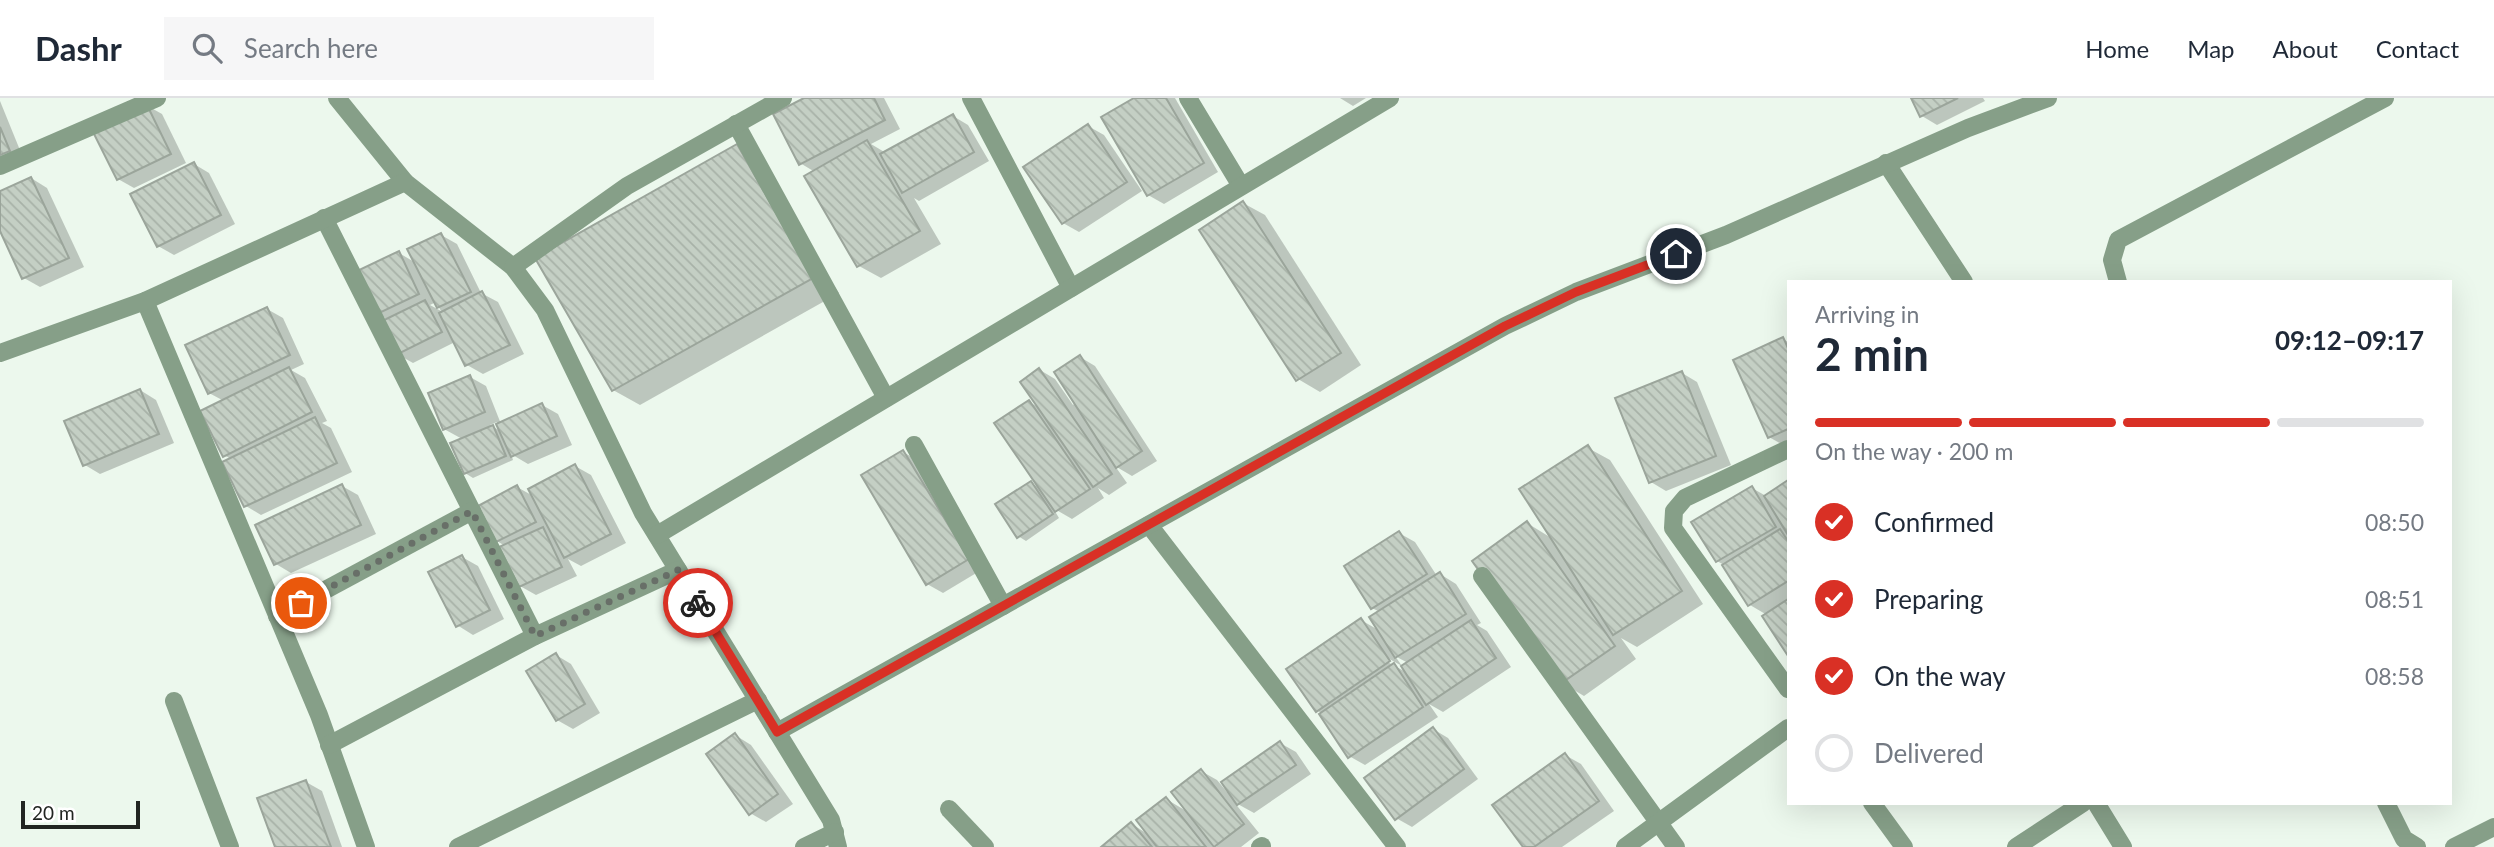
<!DOCTYPE html>
<meta charset="utf-8">
<style>
:root{--surface:#fff;--page:#f6f6f7;--text:#1f2937;--muted:#747a83;--line:#e0e1e3;--accent:#d93025}
body{margin:0;font-family:Lato,sans-serif;background:var(--page);color:var(--text);height:100vh;display:flex;flex-direction:column;font-size:26px;white-space:nowrap}
*{box-sizing:border-box;margin:0}
p{font-size:23px;color:var(--muted)}
.icon{flex:none;width:38px;height:38px;fill:none;stroke:currentColor;stroke-width:2;stroke-linecap:round;stroke-linejoin:round}
.map{position:relative;flex:1;overflow:hidden}
.side{position:absolute;left:1787px;top:182px;width:665px;height:525px;display:flex;flex-direction:column;background:var(--surface);border-radius:0px;box-shadow:0 7px 28px #0002}
.side>*{flex:none}
.scale{position:absolute;left:21px;bottom:18px;width:119px;box-sizing:border-box;padding-left:7px;border:4px solid #212521;border-top:0;font-size:19px;line-height:24px;white-space:nowrap;color:#212521;-webkit-text-stroke:5px #fff;paint-order:stroke}
.pin{position:absolute;display:grid;place-items:center;width:60px;height:60px;color:#fff;margin:-30px;border:4px solid #fff;border-radius:50%;box-shadow:0 2px 7px #0007}
.courier{position:absolute;display:grid;place-items:center;width:70px;height:70px;margin:-35px;border:5px solid #d93025;border-radius:50%;background:#fff;color:#222;box-shadow:0 2px 9px #0007}
.head em{font-style:normal;font-weight:700}
.head div{display:flex;flex-direction:column-reverse}
.head{display:flex;align-items:center;justify-content:space-between;height:119px;padding:0 28px}
h1{font-size:46px;font-weight:700;line-height:52px}
.bar{display:grid;grid-template-columns:repeat(4,1fr);gap:10px 7px;align-content:center;height:84px;padding:0 28px}
.bar i{height:9px;border-radius:5px;background:var(--line)}
.bar .on{background:var(--accent)}
.bar p{grid-column:span 4}
ol{padding:0 28px;list-style:none}
li{display:flex;align-items:center;gap:21px;height:77px}
li p{margin-inline-start:auto}
li .icon{padding:7px;border-radius:50%;background:var(--accent);color:#fff;stroke-width:4}
li:last-child{color:var(--muted)}
li i{width:38px;height:38px;border:4px solid var(--line);border-radius:50%}
header{display:flex;align-items:center;gap:42px;box-sizing:border-box;height:98px;padding:0 35px;background:var(--surface);border-bottom:2px solid var(--line)}
header strong{font-size:33px}
nav{display:flex;gap:38px;margin-inline-start:auto;font-size:24px}
.search{width:490px;height:63px;background:var(--page);display:flex;align-items:center;gap:18px;box-sizing:border-box;padding:0 24px;border-radius:0px;color:var(--muted);font-size:26px}
.map>svg:first-child{display:block}
</style>
<header>
<strong>Dashr</strong>
<div class="search"><svg class="icon" aria-label="search" viewBox="0 0 24 24"><circle cx="10" cy="10" r="6"/><path d="M15 15l6 6"/></svg>Search here</div>
<nav><a>Home</a><a>Map</a><a>About</a><a>Contact</a></nav>
</header>
<div class="map">
<svg width="2494" height="749" viewBox="0 0 2494 749">
<defs>
<pattern id="building-back-hatch" width="6" height="6" patternUnits="userSpaceOnUse" patternTransform="scale(1.75)"><rect width="6" height="6" fill="#c4cfc4"/><path d="M-1 5l2 2M0 0l6 6M5-1l2 2" fill="none" stroke="#a8b2a8"/></pattern>
</defs>
<rect width="100%" height="100%" fill="#ecf8ed"/>
<g fill="#0003" fill-rule="evenodd">
<polygon points="808,0 884,0 900,31 871,46 886,55 953,18 968,27 989,63 919,103 914,100 941,146 881,180 859,168 815,74 800,65"/>
<polygon points="1137,0 1175,0 1218,74 1164,106 1148,97"/>
<polygon points="1340,0 1366,0 1353,8"/>
<polygon points="1913,0 1983,0 1985,3 1937,27 1922,18"/>
<polygon points="0,3 24,62 0,72"/>
<polygon points="146,7 162,16 186,65 134,90 118,81"/>
<polygon points="1088,28 1104,37 1142,93 1079,134 1063,125"/>
<polygon points="737,48 839,195 640,307 613,292"/>
<polygon points="194,66 209,75 235,126 174,157 158,148"/>
<polygon points="31,80 47,90 84,169 40,189 24,180 0,129 0,95"/>
<polygon points="1243,105 1265,117 1361,267 1320,294 1298,281"/>
<path d="M441 137 457 146 481 195 498 204 524 256 483 276 467 267 455 244 413 265 397 256 388 222 377 215 399 155 416 165ZM436 204 441 213 430 207Z"/>
<polygon points="267,211 283,220 304,266 291,272 305,280 327,323 322,325 331,330 352,374 261,417 246,408 231,361 224,357 224,303 209,295"/>
<polygon points="1783,241 1788,244 1788,347 1785,348 1769,339"/>
<polygon points="1080,259 1095,268 1157,363 1132,378 1115,368 1127,385 1109,397 1098,390 1104,400 1072,421 1053,410 1059,420 1026,443 1018,438 1031,385 1042,391 1029,304 1040,310 1040,272 1055,281 1073,307 1075,305"/>
<polygon points="1682,275 1697,284 1731,367 1666,393 1651,384"/>
<path d="M470 279 486 288 501 326 542 307 558 316 572 347 528 366 511 356 513 362 473 380 465 375 464 342 444 331ZM497 324 502 334 490 327Z"/>
<polygon points="140,292 156,302 174,345 100,376 85,367"/>
<polygon points="1588,350 1610,362 1703,506 1637,549 1621,540 1636,561 1584,598 1562,585 1527,425 1553,441"/>
<polygon points="903,354 919,363 983,471 943,495 927,486"/>
<polygon points="575,368 591,377 626,445 581,468 568,461 577,478 536,497 520,488 505,448 497,443 517,389 535,399"/>
<polygon points="1788,384 1788,555 1764,519 1767,517 1750,507 1724,467 1717,463 1752,390 1766,398"/>
<polygon points="342,388 358,397 376,436 291,475 276,466"/>
<path d="M1399 435 1415 444 1437 478 1440 476 1456 486 1481 525 1477 527 1487 533 1511 569 1443 614 1429 606 1438 619 1365 667 1349 658 1322 616 1317 612 1361 522 1380 533V514L1372 510ZM1384 558 1402 568 1395 558 1408 565 1404 573 1382 561Z"/>
<polygon points="462,459 478,468 504,521 473,537 457,527"/>
<polygon points="556,557 571,566 600,615 573,631 557,622"/>
<polygon points="1433,631 1448,640 1478,681 1412,729 1396,720"/>
<polygon points="735,637 751,647 793,706 766,724 750,715"/>
<polygon points="1280,645 1296,654 1311,676 1254,715 1234,704 1259,735 1241,749 1217,749 1210,745 1213,749 1104,749 1132,726 1149,737 1166,701 1188,714 1201,673 1217,682 1227,694"/>
<polygon points="1565,657 1581,666 1614,713 1562,749 1525,749"/>
<polygon points="306,684 322,693 342,749 277,749"/>
</g>
<g fill="url(#building-back-hatch)" stroke="#9ba59b" stroke-width="2">
<polygon points="804,0 874,0 885,22 799,67 773,16"/>
<polygon points="1134,0 1166,0 1204,65 1147,98 1101,19"/>
<polygon points="1911,0 1958,0 1920,19"/>
<polygon points="146,5 171,56 117,82 92,32"/>
<polygon points="953,16 974,54 902,95 880,56"/>
<polygon points="1088,26 1127,84 1062,126 1023,69"/>
<polygon points="0,29 10,53 0,57"/>
<polygon points="867,42 920,133 857,169 804,78"/>
<polygon points="737,46 813,180 612,293 535,160"/>
<polygon points="194,64 221,117 157,149 130,96"/>
<polygon points="31,79 69,160 22,181 0,133 0,93"/>
<polygon points="1243,103 1341,255 1296,283 1199,132"/>
<polygon points="441,135 471,194 437,210 407,151"/>
<polygon points="399,153 419,196 375,217 355,174"/>
<polygon points="482,193 510,247 465,268 439,215"/>
<polygon points="425,202 442,234 396,257 380,224"/>
<polygon points="267,209 290,257 208,296 185,247"/>
<polygon points="1783,239 1788,250 1788,331 1768,340 1733,262"/>
<polygon points="1080,257 1142,353 1116,370 1054,274"/>
<polygon points="289,269 312,314 223,359 200,313"/>
<polygon points="1039,270 1112,376 1093,389 1020,284"/>
<polygon points="1682,273 1716,358 1649,385 1615,300"/>
<polygon points="470,277 485,314 443,332 428,295"/>
<polygon points="140,291 159,336 83,368 64,323"/>
<polygon points="1029,302 1090,391 1055,414 994,325"/>
<polygon points="542,305 557,338 511,359 496,326"/>
<polygon points="315,319 337,365 244,409 222,364"/>
<polygon points="493,327 506,358 464,376 450,345"/>
<polygon points="1588,347 1682,493 1613,537 1519,391"/>
<polygon points="903,352 969,461 926,487 861,377"/>
<polygon points="575,366 611,436 564,460 528,391"/>
<polygon points="1788,382 1788,437 1764,398"/>
<polygon points="1031,383 1053,416 1017,440 995,406"/>
<polygon points="342,386 361,427 274,467 255,427"/>
<polygon points="517,387 536,424 496,444 478,408"/>
<polygon points="1752,388 1776,429 1716,464 1691,424"/>
<polygon points="1527,423 1615,548 1560,586 1472,463"/>
<polygon points="543,429 562,469 519,489 499,449"/>
<polygon points="1780,431 1788,443 1788,483 1748,508 1722,467"/>
<polygon points="1399,433 1427,476 1371,511 1344,468"/>
<polygon points="462,457 490,512 456,529 428,474"/>
<polygon points="1440,474 1466,516 1395,560 1369,519"/>
<polygon points="1788,501 1788,558 1762,518"/>
<polygon points="1361,520 1390,563 1316,614 1286,571"/>
<polygon points="1471,522 1496,560 1426,607 1401,568"/>
<polygon points="556,555 585,606 556,623 526,573"/>
<polygon points="1394,565 1423,609 1348,660 1319,616"/>
<polygon points="1433,629 1464,671 1395,722 1364,680"/>
<polygon points="735,635 778,696 749,717 706,656"/>
<polygon points="1280,643 1296,667 1237,707 1221,684"/>
<polygon points="1565,655 1599,703 1534,749 1523,749 1492,707"/>
<polygon points="1201,671 1244,726 1214,749 1171,694"/>
<polygon points="306,682 331,749 275,749 257,700"/>
<polygon points="1166,699 1206,749 1157,749 1136,722"/>
<polygon points="1131,724 1152,749 1101,749"/>
</g>
<g fill="none" stroke-linecap="round" stroke-linejoin="round">
<g stroke="#869f88" stroke-width="18">
<polyline points="2118,184 2112,162 2118,142 2385,0"/>
<polyline points="2386,705 2404,741 2417,749"/>
<polyline points="2454,749 2494,729"/>
</g>
<g stroke="#869f88" stroke-width="18">
<polyline points="337,0 405,84 513,169 545,212 643,415 831,722 838,749"/>
<polyline points="971,0 1071,190"/>
<polyline points="1188,0 1241,88"/>
<polyline points="736,26 886,300"/>
<polyline points="1886,65 1964,184"/>
<polyline points="0,68 157,0"/>
<polyline points="324,120 535,538"/>
<polyline points="513,169 627,88 783,0"/>
<polyline points="145,203 319,617 366,749"/>
<polyline points="0,255 145,203 405,84"/>
<polyline points="914,347 1003,508"/>
<polyline points="1788,351 1685,400 1674,413 1673,430 1788,591"/>
<polyline points="1149,427 1397,749"/>
<polyline points="657,437 1390,0"/>
<polyline points="1482,478 1676,749"/>
<polyline points="277,518 472,413"/>
<polyline points="174,603 230,749"/>
<polyline points="777,634 1505,228 1576,194 1726,137 1968,30 2048,0"/>
<polyline points="329,647 535,538 678,472"/>
<polyline points="1872,705 1904,749"/>
<polyline points="2096,705 2123,749"/>
<polyline points="949,711 985,749"/>
<polyline points="458,749 758,602"/>
<polyline points="804,749 835,734"/>
<polyline points="1260,749 1262,748"/>
<polyline points="1625,749 1788,630"/>
<polyline points="2016,749 2083,705"/>
</g>
</g>
<g fill="none" stroke-linecap="round" stroke-linejoin="round">
<polyline stroke="#686f68" stroke-width="7" stroke-dasharray="0 12.6" points="301,505 472,413 535,538 678,472 698,505"/>
<polyline stroke="#d93025" stroke-width="9" points="698,505 777,634 1505,228 1576,194 1676,156"/>
</g>
</svg>
<div class="scale">20 m</div>
<div class="pin" style="left:301px;top:505px;background:#ea580c"><svg class="icon" aria-label="bag" viewBox="0 0 24 24"><path d="M5 8h14l-1 12H6zM9 8a3 3 0 0 1 6 0"/></svg></div>
<div class="pin" style="left:1676px;top:156px;background:#1f2937"><svg class="icon" aria-label="home" viewBox="0 0 24 24"><path d="M3 11l9-7 9 7M6 9v11h12V9"/></svg></div>
<div class="courier" style="left:698px;top:505px"><svg class="icon" aria-label="bike" viewBox="0 0 24 24"><circle cx="6" cy="16" r="4"/><circle cx="18" cy="16" r="4"/><path d="M6 16l4-8h5l3 8M10 8l3 8H6M13 5h3"/></svg></div>
<section class="side">
<div class="head"><div><h1>2 min</h1><p>Arriving in</p></div><em>09:12–09:17</em></div>
<div class="bar"><i class="on"></i><i class="on"></i><i class="on"></i><i></i><p>On the way · 200 m</p></div>
<ol>
<li><svg class="icon" aria-label="check" viewBox="0 0 24 24"><path d="M5 12l5 5 9-10"/></svg>Confirmed<p>08:50</p></li>
<li><svg class="icon" aria-label="check" viewBox="0 0 24 24"><path d="M5 12l5 5 9-10"/></svg>Preparing<p>08:51</p></li>
<li><svg class="icon" aria-label="check" viewBox="0 0 24 24"><path d="M5 12l5 5 9-10"/></svg>On the way<p>08:58</p></li>
<li><i></i>Delivered</li>
</ol>
</section>
</div>
